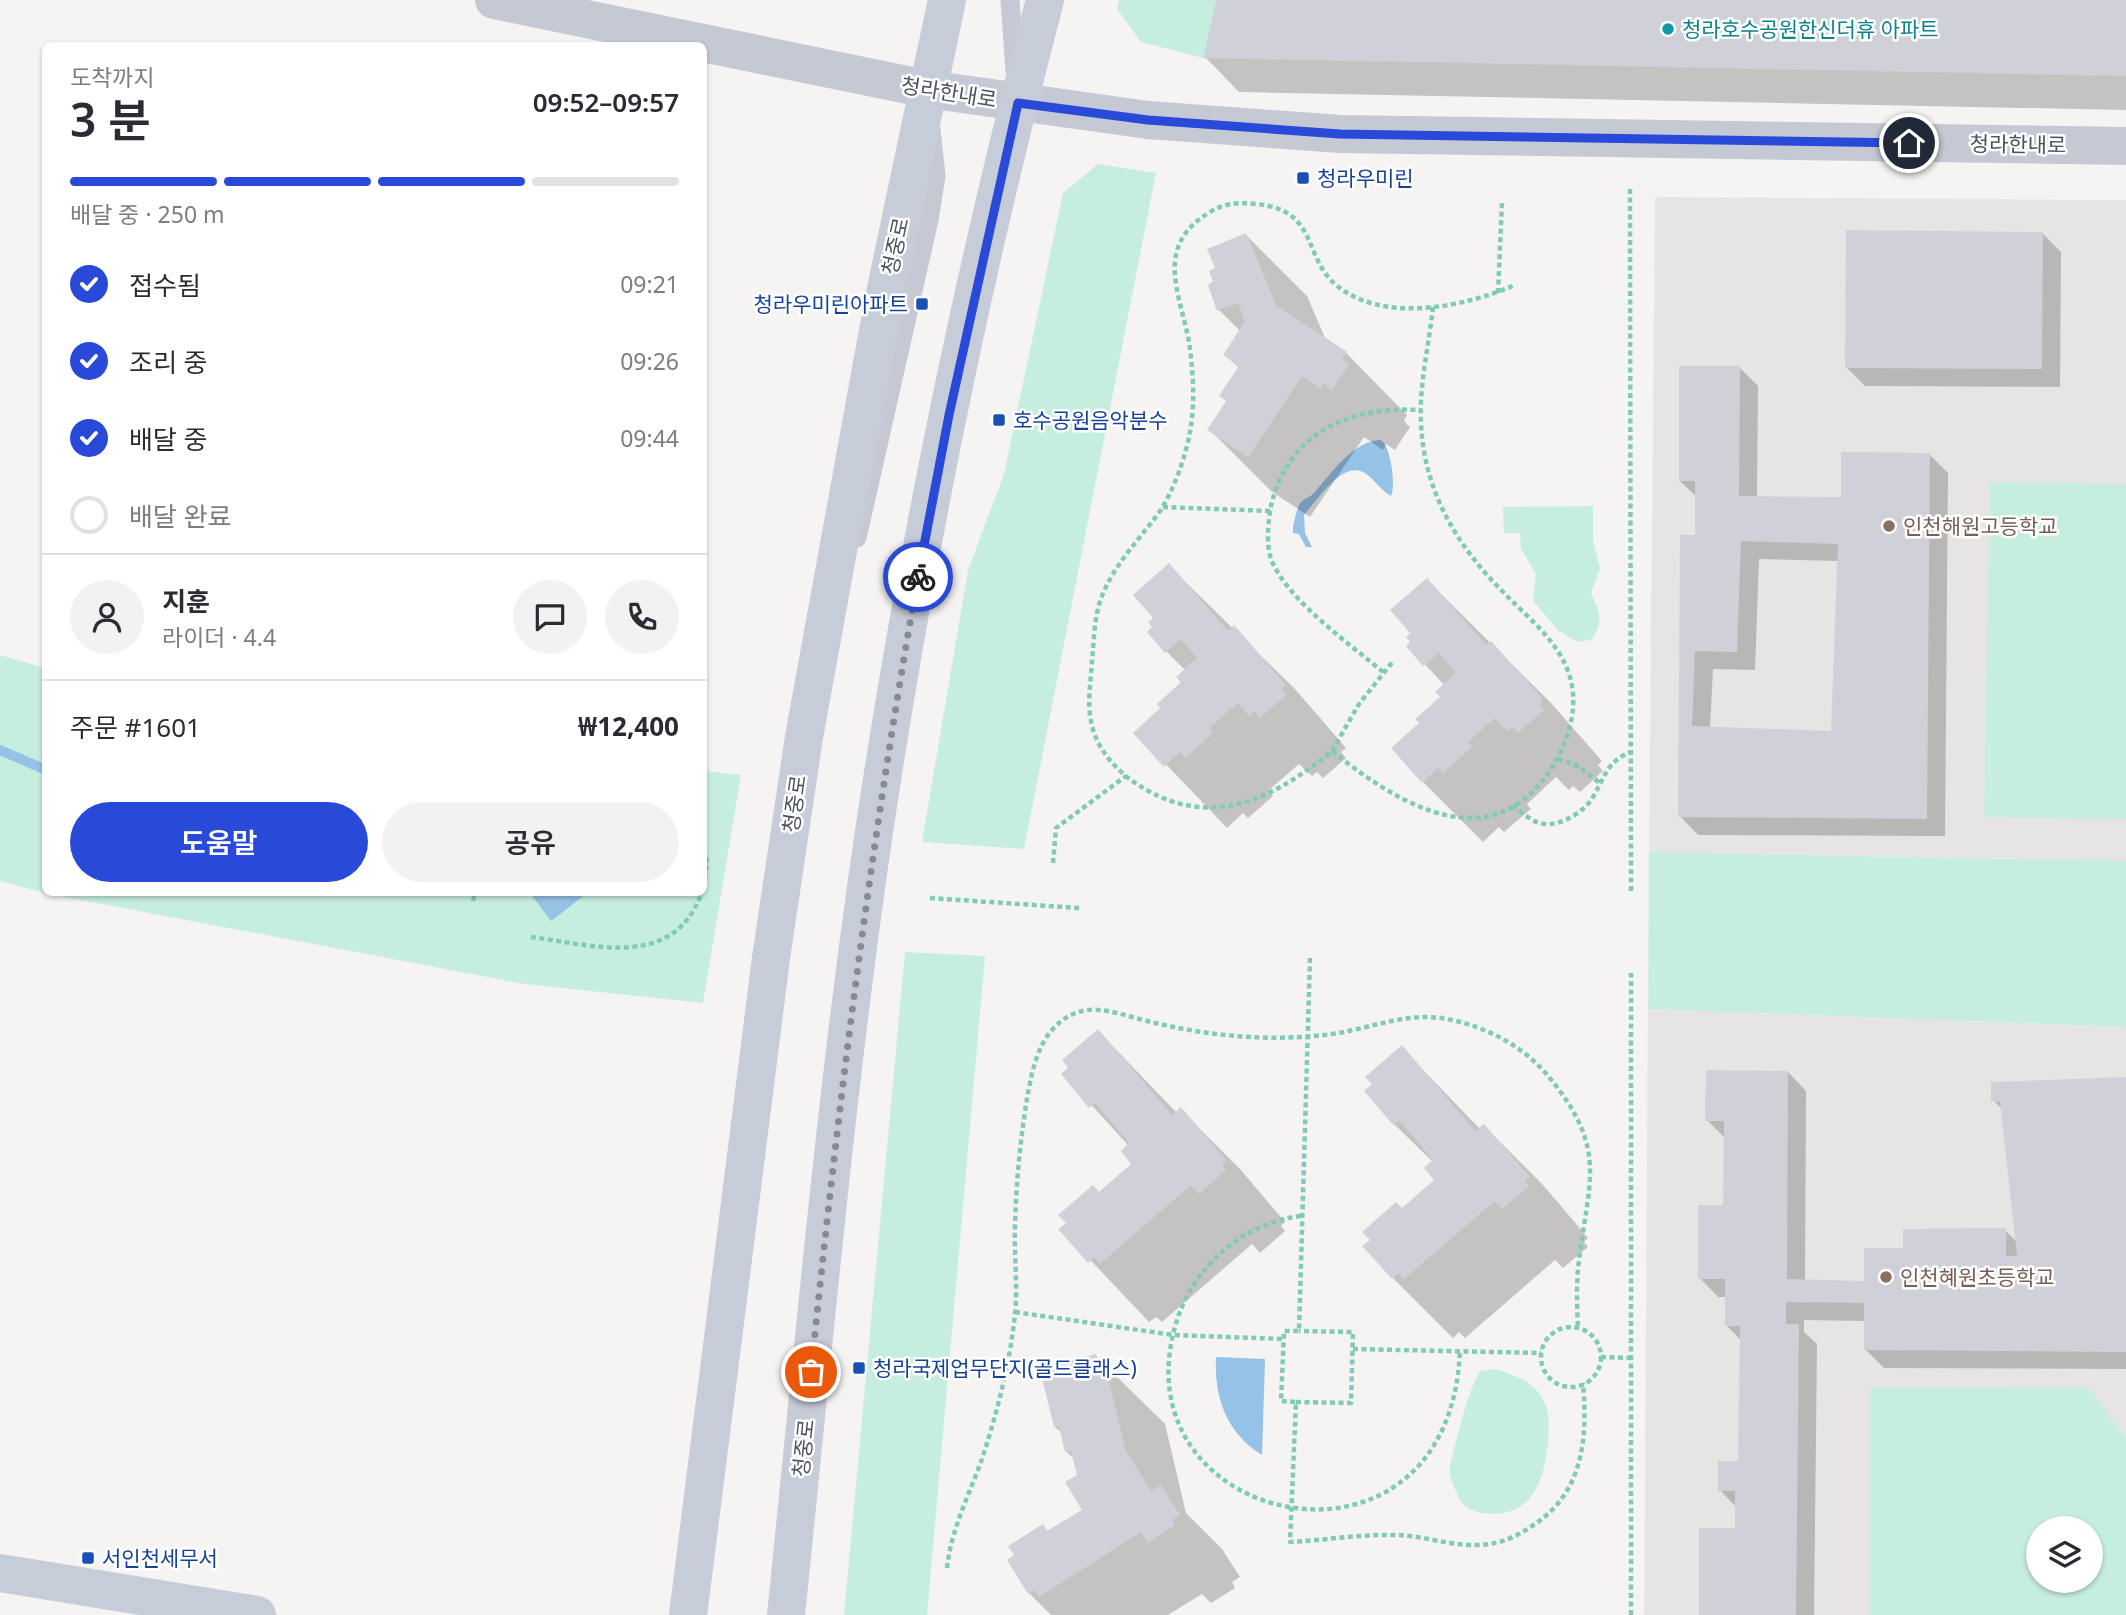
<!DOCTYPE html>
<html lang="ko">
<meta charset="utf-8">
<style>
:root{--surface:#fff;--page:#f2f2f3;--text:#2b2b33;--muted:#7c7c81;--line:#e1e1e2;--accent:#294ad9}
body{margin:0;font-family:"Noto Sans","Noto Sans KR",sans-serif;background:var(--page);color:var(--text);height:100vh;display:flex;flex-direction:column;font-size:26px;white-space:nowrap}
*{box-sizing:border-box;margin:0}
p{font-size:23px;color:var(--muted)}
.icon{flex:none;width:38px;height:38px;fill:none;stroke:currentColor;stroke-width:2;stroke-linecap:round;stroke-linejoin:round}
.map{position:relative;flex:1;overflow:hidden}
.drawer{position:absolute;left:42px;top:42px;width:665px;height:854px;display:flex;flex-direction:column;background:var(--surface);border-radius:10px;box-shadow:0 2px 5px #0004}
.drawer>*{flex:none}
.buttons{position:absolute;left:2026px;top:1516px;display:grid;gap:14px}
.buttons a{display:grid;place-items:center;width:77px;height:77px;border-radius:50%;background:var(--surface);box-shadow:0 2px 5px #0004;font-size:35px}
.pin{position:absolute;display:grid;place-items:center;width:60px;height:60px;color:#fff;margin:-30px;border:4px solid #fff;border-radius:50%;box-shadow:0 2px 7px #0007}
.courier{position:absolute;display:grid;place-items:center;width:70px;height:70px;margin:-35px;border:5px solid #294ad9;border-radius:50%;background:#fff;color:#222;box-shadow:0 2px 9px #0007}
.overview em{font-style:normal;font-weight:600}
.overview div{display:flex;flex-direction:column-reverse}
.overview{display:flex;align-items:center;justify-content:space-between;height:119px;padding:0 28px}
h1{font-size:46px;font-weight:600;line-height:52px}
.bar{display:grid;grid-template-columns:repeat(4,1fr);gap:10px 7px;align-content:center;height:84px;padding:0 28px}
.bar i{height:9px;border-radius:5px;background:var(--line)}
.bar .current{background:var(--accent)}
.bar p{grid-column:span 4}
.line{display:flex;align-items:center;gap:18px;padding:0 28px;border-top:2px solid var(--line)}
.line div{flex:1}
.round{display:grid;place-items:center;flex:none;width:74px;height:74px;border-radius:37px;background:var(--page)}
ol{padding:0 28px;list-style:none}
li{display:flex;align-items:center;gap:21px;height:77px}
li p{margin-inline-start:auto}
li .icon{padding:7px;border-radius:50%;background:var(--accent);color:#fff;stroke-width:4}
li:last-child{color:var(--muted)}
li i{width:38px;height:38px;border:4px solid var(--line);border-radius:50%}
.cta{display:flex;gap:14px;margin-top:auto;padding:14px 28px}
.cta a{flex:1;height:80px;border-radius:42px;background:var(--accent);color:#fff;font-size:28px;font-weight:600;line-height:80px;text-align:center}
.cta a+a{background:var(--page);color:var(--text)}
.map>svg:first-child{display:block}
</style>
<div class="map">
<svg width="2126" height="1615" viewBox="0 0 2126 1615">
<rect width="100%" height="100%" fill="#f5f4f3"/>
<g fill="#e6e5e4" fill-rule="evenodd">
<polygon points="1655,197 2126,200 2126,861 1649,852"/>
<path d="M1648 1009 2126 1027V1615H1644ZM2039 1528H2091V1580H2039Z"/>
</g>
<g fill="#c6eedf" fill-rule="evenodd">
<polygon points="1119,0 1216,0 1203,58 1141,42 1117,9"/>
<polygon points="1098,164 1156,173 1024,849 922,842 968,570 1004,474 1063,193"/>
<polygon points="1990,482 2126,484 2126,819 1984,817"/>
<path d="M1593 506V541L1600 568 1591 593C1599 612 1605 622 1591 640L1577 642 1559 631 1533 601 1536 574 1521 549 1520 533H1504L1503 507Z"/>
<polygon points="0,655 45,668 46,892 704,892 704,771 741,775 703,1003 525,984 49,894 0,881"/>
<polygon points="1649,852 2126,861 2126,1027 1648,1009"/>
<polygon points="905,952 985,956 927,1615 844,1615"/>
<path d="M1496 1369C1510 1374 1528 1379 1538 1392 1551 1408 1549 1423 1548 1442 1544 1483 1531 1519 1483 1513 1473 1512 1462 1506 1458 1496 1453 1484 1447 1474 1451 1461 1457 1440 1469 1384 1481 1371Z"/>
<path d="M2088 1387 2126 1438V1615H1869V1388ZM2039 1528H2091V1580H2039Z"/>
</g>
<g fill="#97c2e7">
<path d="M1381 440C1391 447 1396 485 1391 496 1381 491 1374 478 1363 472 1341 461 1316 502 1304 515L1305 533 1312 547H1306L1299 534 1293 533C1292 527 1297 507 1301 502 1304 498 1311 497 1314 493 1332 473 1352 441 1381 440Z"/>
<polygon points="530,893 636,893 635,895 585,895 551,921"/>
<path d="M1216 1357 1265 1359 1262 1455C1226 1433 1214 1397 1216 1357Z"/>
</g>
<g fill="#0003" fill-rule="evenodd">
<polygon points="1218,0 2126,0 2126,110 1239,92 1205,57"/>
<polygon points="2042,233 2061,252 2060,387 1865,386 1846,367"/>
<polygon points="1246,235 1307,296 1326,340 1346,353 1407,415 1404,421 1410,427 1395,450 1386,444 1383,450 1364,437 1310,517 1271,491 1209,429 1228,402 1239,368 1225,355 1240,331 1219,310 1217,269"/>
<path d="M1739 367 1758 386 1757 498 1843 499 1929 454 1948 473 1945 836 1698 835 1680 816 1697 497 1680 481ZM1759 559 1839 561 1833 733 1710 729 1713 669 1755 670Z"/>
<polygon points="1169,566 1295,689 1346,748 1341,752 1346,758 1323,778 1317,772 1312,776 1299,764 1269,790 1273,796 1248,818 1243,813 1227,828 1136,733 1163,708 1183,683 1186,671 1166,651 1155,628"/>
<polygon points="1427,580 1551,703 1602,761 1598,765 1603,771 1580,792 1573,786 1569,790 1556,777 1527,804 1531,809 1504,832 1499,827 1483,842 1423,782 1421,723 1442,697 1445,686 1408,646 1413,642"/>
<polygon points="1098,1031 1177,1113 1181,1110 1241,1170 1285,1222 1281,1226 1285,1231 1260,1253 1252,1244 1162,1322 1156,1317 1149,1322 1061,1229 1133,1164 1129,1146 1063,1074"/>
<polygon points="1402,1048 1480,1129 1484,1126 1544,1186 1588,1238 1584,1242 1588,1247 1563,1268 1555,1260 1465,1338 1459,1332 1453,1338 1393,1278 1403,1210 1436,1181 1433,1162 1394,1124"/>
<polygon points="1788,1072 1806,1091 1805,1281 1866,1282 1905,1249 2005,1230 2017,1242 2003,1110 1993,1100 2126,1078 2126,1369 1884,1368 1865,1349 1866,1321 1804,1320 1804,1332 1817,1344 1814,1615 1700,1615 1736,1530 1736,1507 1720,1490 1740,1463 1741,1340 1727,1326 1727,1297 1718,1297 1700,1278 1725,1207 1726,1139 1707,1120"/>
<polygon points="1096,1356 1165,1424 1186,1513 1222,1549 1240,1577 1232,1582 1235,1588 1211,1603 1202,1594 1168,1615 1051,1615 1029,1593 1017,1556 1043,1526 1049,1532 1085,1510 1075,1460 1066,1451 1062,1433 1055,1427 1054,1377"/>
</g>
<g fill="none" stroke-linecap="round" stroke-linejoin="round">
<polyline stroke="#97c2e7" stroke-width="10" points="0,750 46,770"/>
</g>
<g fill="#d0d1d8" fill-rule="evenodd">
<polygon points="1216,0 2126,0 2126,76 1203,58"/>
<polygon points="1846,230 2043,232 2042,369 1845,368"/>
<polygon points="1246,233 1276,305 1347,352 1342,359 1349,364 1332,390 1324,384 1321,389 1302,376 1248,457 1207,430 1226,401 1219,396 1239,366 1223,355 1245,321 1238,303 1217,311 1208,285 1213,281 1209,271 1215,268 1207,249"/>
<path d="M1679 366H1740L1739 496 1841 497V452L1930 453 1927 819 1678 817 1680 535H1695V481H1679ZM1741 541 1838 544 1831 731 1692 726 1695 651 1737 652Z"/>
<polygon points="1169,563 1228,631 1234,625 1286,685 1281,689 1286,695 1260,718 1254,711 1249,716 1238,703 1209,728 1213,733 1185,758 1180,752 1164,767 1133,733 1160,708 1157,704 1181,682 1176,677 1197,658 1181,639 1165,653 1147,632 1152,627 1148,622 1153,618 1133,595"/>
<polygon points="1427,578 1486,645 1491,641 1543,699 1539,704 1544,710 1518,733 1512,727 1507,731 1495,718 1468,742 1472,747 1443,773 1438,768 1422,783 1391,748 1419,723 1415,719 1440,697 1435,692 1456,673 1439,653 1423,666 1406,646 1410,642 1406,637 1410,633 1390,610"/>
<polygon points="1098,1029 1172,1115 1181,1107 1227,1161 1222,1165 1226,1170 1199,1194 1191,1185 1100,1264 1095,1257 1088,1263 1058,1229 1066,1223 1058,1215 1093,1185 1099,1192 1131,1164 1121,1151 1129,1143 1095,1103 1089,1108 1061,1074 1068,1068 1062,1060"/>
<polygon points="1402,1045 1475,1131 1484,1124 1530,1177 1525,1181 1529,1186 1502,1209 1495,1201 1404,1279 1398,1273 1392,1279 1362,1246 1370,1240 1362,1232 1396,1202 1402,1208 1434,1180 1424,1168 1433,1160 1399,1120 1393,1125 1364,1091 1372,1084 1365,1077"/>
<polygon points="1706,1070 1788,1071 1787,1279 1864,1281 1864,1248 1903,1248 1903,1229 2006,1228 2006,1256 2017,1256 2000,1102 1991,1101 1991,1082 2126,1077 2126,1352 1864,1350 1864,1303 1786,1302 1786,1324 1799,1324 1796,1615 1699,1615 1699,1528 1735,1528 1735,1491 1718,1491 1718,1461 1738,1461 1740,1326 1725,1326 1725,1279 1698,1279 1698,1205 1723,1205 1724,1121 1705,1121"/>
<polygon points="1096,1354 1098,1362 1104,1361 1126,1451 1151,1491 1161,1485 1180,1515 1172,1520 1175,1525 1148,1543 1141,1532 1039,1597 1034,1590 1028,1594 1007,1560 1014,1555 1008,1546 1043,1524 1047,1531 1082,1510 1065,1482 1077,1475 1071,1451 1065,1452 1059,1426 1054,1427 1042,1378 1052,1376 1050,1366"/>
</g>
<g fill="none" stroke-linecap="round" stroke-linejoin="round">
<g stroke="#80cab8" stroke-width="4.5" stroke-dasharray="5 3.5" stroke-linecap="butt">
<polyline points="1630,189 1631,891"/>
<polyline points="1498,293 1502,202"/>
<path d="M1433 307C1429 345 1419 385 1421 423 1424 492 1457 546 1505 594 1531 621 1565 646 1572 686 1577 713 1567 743 1553 766 1492 863 1398 804 1332 751 1269 803 1204 832 1131 780 1112 766 1095 745 1091 721 1087 702 1091 681 1092 661 1094 640 1094 616 1102 596 1115 563 1140 539 1160 511 1175 488 1187 453 1191 426 1195 399 1193 369 1189 342 1180 293 1153 246 1210 212 1225 203 1239 202 1256 204 1319 210 1302 256 1336 285 1383 324 1464 307 1515 285"/>
<polyline points="1163,507 1270,511"/>
<path d="M1383 672C1350 644 1287 600 1271 559 1266 544 1268 522 1271 506 1288 432 1350 406 1421 410"/>
<polyline points="1332,751 1359,704 1394,660"/>
<polyline points="1558,759 1576,765 1600,783"/>
<path d="M1513 805C1522 813 1534 824 1546 824 1563 825 1585 811 1593 797 1605 777 1607 761 1631 752"/>
<polyline points="704,849 707,862 704,888"/>
<polyline points="1053,863 1056,828 1126,776"/>
<polyline points="930,898 1079,908"/>
<polyline points="473,901 475,892"/>
<path d="M531 937C594 945 674 971 702 892"/>
<path d="M1310 958 1299 1331H1284L1281 1401 1296 1402 1290 1542C1326 1540 1362 1534 1398 1535 1424 1536 1451 1546 1477 1545 1498 1545 1516 1537 1532 1526 1583 1494 1588 1439 1583 1383"/>
<path d="M1301 1216C1252 1222 1212 1252 1188 1294 1177 1315 1171 1337 1169 1360 1155 1536 1451 1585 1460 1350"/>
<polyline points="1015,1312 1173,1335 1284,1339"/>
<circle cx="1571" cy="1357" r="30"/>
<polyline points="1353,1349 1541,1353"/>
<polyline points="1601,1357 1631,1358"/>
<polyline points="1296,1402 1351,1403 1353,1332 1299,1331"/>
<path d="M947 1568C951 1530 969 1495 982 1459 997 1413 1010 1363 1015 1314 1018 1286 1014 1256 1015 1227 1016 1184 1020 1142 1027 1099 1031 1076 1036 1048 1052 1030 1076 1003 1101 1008 1132 1017 1197 1035 1266 1043 1332 1034 1374 1028 1409 1010 1452 1020 1492 1029 1528 1049 1553 1082 1608 1151 1588 1184 1579 1260 1576 1282 1577 1306 1578 1328"/>
<polyline points="1631,1615 1631,973"/>
</g>
<g stroke="#c5c9d3" stroke-width="19">
<polyline points="1010,0 1015,71"/>
<polyline points="857,538 929,220 936,176 931,129"/>
</g>
<polyline stroke="#c5c9d3" stroke-width="38" points="494,0 927,89 1148,120 1340,134 2126,146"/>
<g stroke="#c7ccd9" stroke-width="38">
<polyline points="0,1573 257,1615"/>
<polyline points="688,1615 771,958 804,737 884,298 947,0"/>
<path d="M786 1615C815 1334 839 1052 883 773 924 513 978 254 1045 0"/>
</g>
</g>
<g fill="none" stroke-linecap="round" stroke-linejoin="round">
<path stroke="#878a93" stroke-width="7" stroke-dasharray="0 12.6" d="M811 1372C838 1106 871 841 918 577"/>
<polyline stroke="#294ad9" stroke-width="9" points="918,577 949,415 1018,103 1148,120 1340,134 1909,143"/>
</g>
<circle fill="#0f9aa8" stroke="#fff" stroke-width="2.5" cx="1668" cy="29" r="7"/>
<g fill="#1a4fb4" stroke="#fff" stroke-width="2.5">
<rect x="1296" y="171" width="14" height="14" rx="3.5"/>
<rect x="915" y="297" width="14" height="14" rx="3.5"/>
<rect x="992" y="413" width="14" height="14" rx="3.5"/>
<rect x="852" y="1361" width="14" height="14" rx="3.5"/>
<rect x="81" y="1551" width="14" height="14" rx="3.5"/>
</g>
<g fill="#8d6e63" stroke="#fff" stroke-width="2.5">
<circle cx="1889" cy="526" r="7"/>
<circle cx="1886" cy="1277" r="7"/>
</g>
<g text-anchor="middle" dominant-baseline="central" stroke-width="5" stroke-linejoin="round" paint-order="stroke">
<g font-size="21" fill="#0d838f" stroke="#fff" text-anchor="start">
<text x="1682" y="29">청라호수공원한신더휴 아파트</text>
</g>
<g font-size="21" fill="#4c515f" stroke="#fff">
<text transform="translate(949 92) rotate(9)">청라한내로</text>
<text transform="translate(2018 144) rotate(1)">청라한내로</text>
<text transform="translate(895 246) rotate(-78)">청중로</text>
<text transform="translate(794 804) rotate(-82)">청중로</text>
<text transform="translate(803 1448) rotate(-84)">청중로</text>
</g>
<g font-size="21" fill="#164399" stroke="#fff" text-anchor="start">
<text x="1317" y="178">청라우미린</text>
<text x="908" y="304" text-anchor="end">청라우미린아파트</text>
<text x="1013" y="420">호수공원음악분수</text>
<text x="873" y="1368">청라국제업무단지(골드클래스)</text>
<text x="102" y="1558">서인천세무서</text>
</g>
<g font-size="21" fill="#785e54" stroke="#fff" text-anchor="start">
<text x="1903" y="526">인천해원고등학교</text>
<text x="1900" y="1277">인천혜원초등학교</text>
</g>
</g>
</svg>
<div class="buttons">
<a><svg class="icon" aria-label="layers" viewBox="0 0 24 24"><path d="M12 4l9 5-9 5-9-5zM3 14l9 5 9-5"/></svg></a>
</div>
<div class="pin" style="left:811px;top:1372px;background:#ea580c"><svg class="icon" aria-label="bag" viewBox="0 0 24 24"><path d="M5 8h14l-1 12H6zM9 8a3 3 0 0 1 6 0"/></svg></div>
<div class="pin" style="left:1909px;top:143px;background:#1f2937"><svg class="icon" aria-label="home" viewBox="0 0 24 24"><path d="M3 11l9-7 9 7M6 9v11h12V9"/></svg></div>
<div class="courier" style="left:918px;top:577px"><svg class="icon" aria-label="bike" viewBox="0 0 24 24"><circle cx="6" cy="16" r="4"/><circle cx="18" cy="16" r="4"/><path d="M6 16l4-8h5l3 8M10 8l3 8H6M13 5h3"/></svg></div>
<section class="drawer">
<div class="overview"><div><h1>3 분</h1><p>도착까지</p></div><em>09:52–09:57</em></div>
<div class="bar"><i class="current"></i><i class="current"></i><i class="current"></i><i></i><p>배달 중 · 250 m</p></div>
<ol>
<li><svg class="icon" aria-label="check" viewBox="0 0 24 24"><path d="M5 12l5 5 9-10"/></svg>접수됨<p>09:21</p></li>
<li><svg class="icon" aria-label="check" viewBox="0 0 24 24"><path d="M5 12l5 5 9-10"/></svg>조리 중<p>09:26</p></li>
<li><svg class="icon" aria-label="check" viewBox="0 0 24 24"><path d="M5 12l5 5 9-10"/></svg>배달 중<p>09:44</p></li>
<li><i></i>배달 완료</li>
</ol>
<div class="line" style="height:126px"><a class="round"><svg class="icon" aria-label="person" viewBox="0 0 24 24"><circle cx="12" cy="8" r="4"/><path d="M4 21q1-7 8-7t8 7"/></svg></a><div><b>지훈</b><p>라이더 · 4.4</p></div><a class="round"><svg class="icon" aria-label="chat" viewBox="0 0 24 24"><path d="M4 5h16v11H9l-5 4z"/></svg></a><a class="round"><svg class="icon" aria-label="phone" viewBox="0 0 24 24"><path d="M5 4h4l2 5-3 2q2 4 5 5l2-3 5 2v4C11 20 4 13 5 4z"/></svg></a></div>
<div class="line" style="height:91px"><div>주문 #1601</div><b>₩12,400</b></div>
<div class="cta"><a>도움말</a><a>공유</a></div>
</section>
</div>
